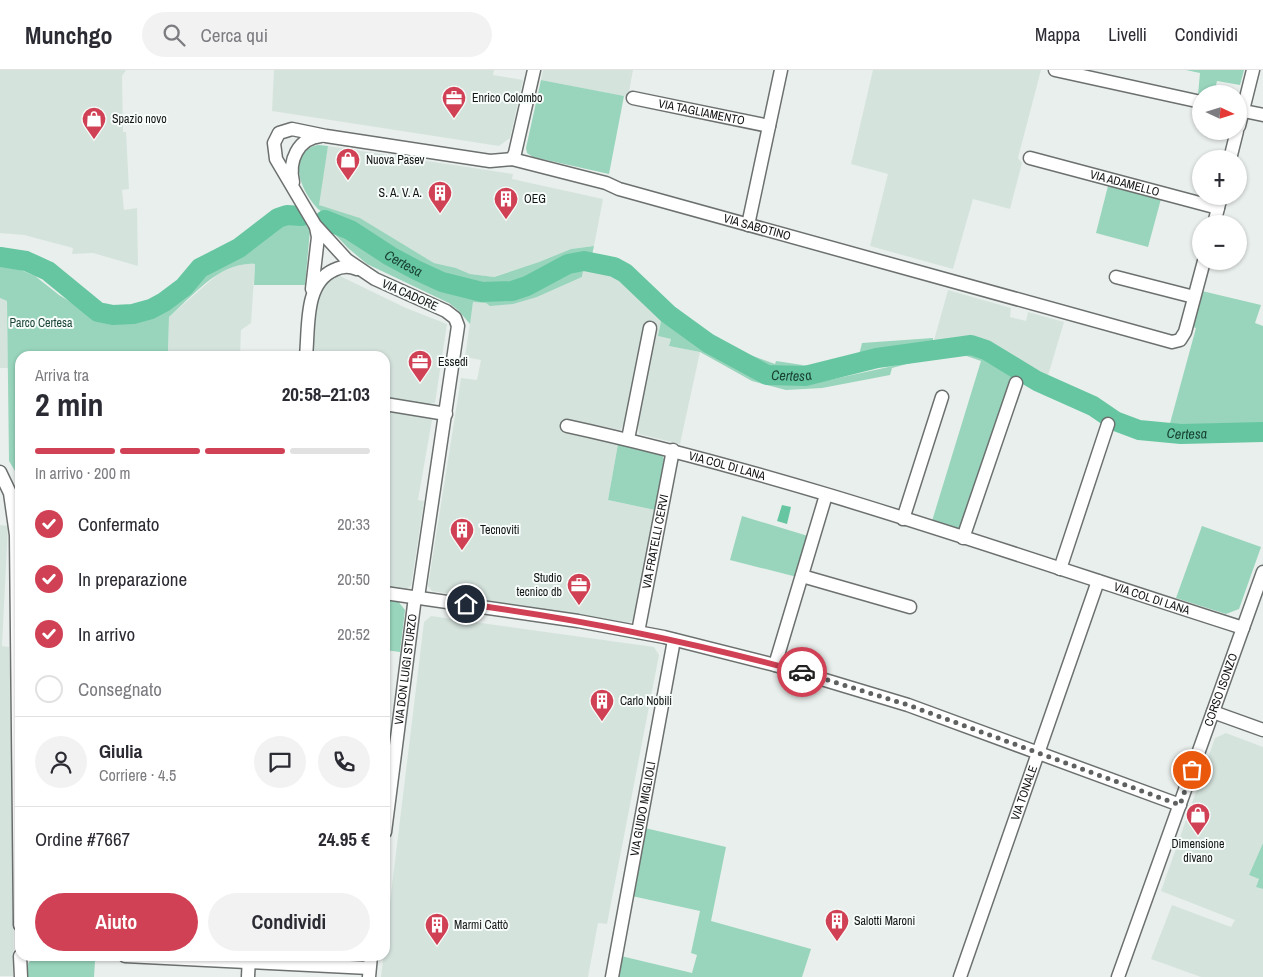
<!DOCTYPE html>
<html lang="it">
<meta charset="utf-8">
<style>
:root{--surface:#fff;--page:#f2f2f3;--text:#2b2b33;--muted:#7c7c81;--line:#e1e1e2;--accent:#d14155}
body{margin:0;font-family:"Archivo Narrow",sans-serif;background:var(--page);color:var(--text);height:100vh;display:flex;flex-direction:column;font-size:19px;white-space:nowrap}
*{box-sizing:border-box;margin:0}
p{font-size:16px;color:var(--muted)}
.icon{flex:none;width:28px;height:28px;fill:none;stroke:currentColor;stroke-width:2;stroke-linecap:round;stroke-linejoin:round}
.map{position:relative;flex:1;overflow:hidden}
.drawer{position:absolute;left:15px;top:281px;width:375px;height:610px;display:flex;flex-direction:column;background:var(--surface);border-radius:15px;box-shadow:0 1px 4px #0004}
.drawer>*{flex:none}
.needle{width:32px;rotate:94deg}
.buttons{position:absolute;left:1192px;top:15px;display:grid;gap:10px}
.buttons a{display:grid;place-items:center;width:55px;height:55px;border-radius:50%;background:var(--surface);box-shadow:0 1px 4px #0004;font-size:25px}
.pin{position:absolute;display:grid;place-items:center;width:42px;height:42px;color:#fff;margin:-21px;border:2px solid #fff;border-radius:50%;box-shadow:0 1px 5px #0007}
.courier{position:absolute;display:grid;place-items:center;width:50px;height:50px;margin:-25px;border:4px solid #d14155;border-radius:50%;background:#fff;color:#222;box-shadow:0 1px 6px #0007}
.headline em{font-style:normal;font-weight:700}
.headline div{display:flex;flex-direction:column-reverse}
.headline{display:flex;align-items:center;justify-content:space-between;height:85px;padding:0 20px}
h1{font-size:32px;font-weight:700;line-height:38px}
.bar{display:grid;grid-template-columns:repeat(4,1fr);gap:8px 5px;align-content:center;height:60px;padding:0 20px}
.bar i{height:6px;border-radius:4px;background:var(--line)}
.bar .selected{background:var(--accent)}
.bar p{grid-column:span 4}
.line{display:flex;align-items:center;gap:12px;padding:0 20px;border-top:1px solid var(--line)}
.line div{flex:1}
.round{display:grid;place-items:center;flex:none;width:52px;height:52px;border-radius:26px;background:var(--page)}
ol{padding:0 20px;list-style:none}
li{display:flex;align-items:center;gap:15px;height:55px}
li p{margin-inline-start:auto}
li .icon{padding:5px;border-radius:50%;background:var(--accent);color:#fff;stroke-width:4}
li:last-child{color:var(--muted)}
li i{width:28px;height:28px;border:2px solid var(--line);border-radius:50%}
.primary-button{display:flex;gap:10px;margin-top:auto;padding:10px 20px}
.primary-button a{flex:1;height:58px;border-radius:30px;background:var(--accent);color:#fff;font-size:20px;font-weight:700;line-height:58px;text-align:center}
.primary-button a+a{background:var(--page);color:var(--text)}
header{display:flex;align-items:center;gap:30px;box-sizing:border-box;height:70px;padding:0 25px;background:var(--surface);border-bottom:1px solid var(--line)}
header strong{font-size:24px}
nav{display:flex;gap:28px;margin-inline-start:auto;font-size:18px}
.search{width:350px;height:45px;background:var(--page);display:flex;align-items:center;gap:12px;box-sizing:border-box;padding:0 18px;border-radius:28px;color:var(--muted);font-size:19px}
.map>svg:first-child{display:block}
</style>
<header>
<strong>Munchgo</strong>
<div class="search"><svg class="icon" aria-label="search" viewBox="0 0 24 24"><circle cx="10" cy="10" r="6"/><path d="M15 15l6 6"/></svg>Cerca qui</div>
<nav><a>Mappa</a><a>Livelli</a><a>Condividi</a></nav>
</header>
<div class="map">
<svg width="1263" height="907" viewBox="0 0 1263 907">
<rect width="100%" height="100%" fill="#e9efec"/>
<g fill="#d5e3dd">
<polygon points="0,0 126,0 122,6 123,62 126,62 129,119 122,120 124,140 137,138 138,196 93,183 72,184 73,178 24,165 0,163"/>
<polygon points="274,0 494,0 493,5 523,10 510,68 499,76 272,41"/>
<polygon points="543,0 633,0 628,27 541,10"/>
<polygon points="873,0 1041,0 1018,88 1022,93 1010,139 973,129 953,199 870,176 888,104 851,94"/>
<polygon points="328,76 513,104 512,109 603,129 594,176 571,179 539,192 493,207 470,204 456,198 434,193 360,148 318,135"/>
<polygon points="238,194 255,194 251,253 241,260 240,286 171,286 168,284 169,247 218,204"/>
<polygon points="587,200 611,204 635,220 662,246 658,266 671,269 669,276 700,282 680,374 639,364 638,356 625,353 620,360 565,349 563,363 618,374 608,430 655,440 634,549 629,553 432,521 428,516 461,308 477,310 481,290 465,287 473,232 486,233 537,227 582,207 583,201"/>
<polygon points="336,204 406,238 447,254 435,333 423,335 385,329 385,286 311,286 319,223 322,216"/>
<polygon points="948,220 1011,238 1010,247 1026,251 1028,242 1064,252 1047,309 985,272 973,269 953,269 933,274"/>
<polygon points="0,228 7,231 8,298 0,298"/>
<polygon points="385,339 425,346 432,350 418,430 424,431 411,516 406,519 385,516"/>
<polygon points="0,455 8,456 2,576 9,577 11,627 13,906 0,906"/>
<polygon points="431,546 654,577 659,585 607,854 598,853 588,907 381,907 424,552"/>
<polygon points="1226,663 1263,677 1263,773 1249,805 1259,809 1257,817 1263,819 1263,907 1201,907 1151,889 1172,835 1231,857 1235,850 1161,821 1215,668"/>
</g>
<g fill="#98d5bc">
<polygon points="1186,0 1244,0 1240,15 1217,11 1214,24 1201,24 1201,26 1198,25 1200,3"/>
<polygon points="541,10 624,26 609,104 533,87 527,83 526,78"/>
<path d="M319 75 328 76 319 135 360 148 434 193 456 198 470 204 494 207 539 192 571 179 594 176 592 185C549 186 529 226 482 217 451 211 416 198 390 181 375 172 362 159 346 150 339 146 324 145 318 139 308 128 295 108 300 91 303 82 309 76 319 75Z"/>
<polygon points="1108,116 1161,129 1148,177 1096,163"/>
<path d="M289 153 306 154 310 160 305 215H254L255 194C220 191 193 226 169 247L168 281H149L148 286H20V424L15 401 9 391 7 231 0 228V196L9 195 35 206 59 225 94 246 104 250 119 251 146 244 171 232 214 197 278 156Z"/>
<path d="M330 159C354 163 376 184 397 196 425 213 462 226 495 229 537 232 550 199 591 199L583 201 582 207 537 227 513 234 490 236 486 233 473 232 470 254 458 240 449 233 367 194 348 178Z"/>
<polygon points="1202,221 1261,235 1255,253 1263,256 1263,356 1173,360 1136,355 1118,348 1087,327 1034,305 986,275 973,271 891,279 859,285 862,273 933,268 933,274 953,269 973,269 985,272 1047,309 1094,327 1120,344 1137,350 1169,357 1196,258 1193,257"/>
<polygon points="662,246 696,273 757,307 774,311 820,312 925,289 892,298 890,305 822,318 786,320 752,311 700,282 669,276 671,269 658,266"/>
<polygon points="731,278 775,294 776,291 809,296 808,300 771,300"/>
<polygon points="967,281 991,289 1022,307 960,460 932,451 981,291 955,282"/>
<polygon points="618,374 661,383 664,389 655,440 608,430"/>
<polygon points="742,446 808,466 797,507 730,490"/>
<polygon points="1202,456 1261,477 1239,539 1226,544 1176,528"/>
<polygon points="389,529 397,530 405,540 400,582 385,580 385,532"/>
<polygon points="645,758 726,777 711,851 811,879 802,907 616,907 621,886 692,903 697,885 691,883 700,841 632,826"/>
<polygon points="1263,773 1263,819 1256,817 1259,809 1249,805"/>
<polygon points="32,888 95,891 94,907 28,907 28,894"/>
</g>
<polygon fill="#66c6a2" points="782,435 791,437 787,454 777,451"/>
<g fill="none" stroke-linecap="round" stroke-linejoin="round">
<g stroke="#66c6a2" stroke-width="20">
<path id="s1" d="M325 150 350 160 390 186 416 200 442 212 482 222 512 221 527 216 568 194 584 191 614 197 625 203 668 244 708 273 767 305 805 306 877 288 971 275 986 280 1037 311 1093 336 1115 351 1139 360 1181 364 1263 362"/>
<polyline points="0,187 26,191 48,201 98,242 113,245 133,244 151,239 164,232 184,217 200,198 239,178 278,148 287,145 302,146"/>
</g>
<defs>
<g id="minor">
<polyline points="1055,0 1201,32"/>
<path id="s2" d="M633 28 769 56"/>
<polyline points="1239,40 1263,45"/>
<polyline points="1239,56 1253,0"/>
<path id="s3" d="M1030 88 1218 138"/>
<polyline points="512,89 515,83 534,0"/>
<polyline points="1230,89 1237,61"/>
<path d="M293 112C288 91 298 68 321 66"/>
<polyline points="1214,154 1221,126"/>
<polyline points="748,155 781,0"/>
<polyline points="1116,207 1194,227"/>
<polyline points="312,219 318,167 316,157"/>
<path d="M306 286C309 258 304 213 334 200 342 196 350 196 357 199"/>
<polyline points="385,334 446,344"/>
<path id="s4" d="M567 356C796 406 1020 487 1243 558"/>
<polyline points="628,369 650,258"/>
<polyline points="0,402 10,423 16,465 20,855"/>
<polyline points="903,449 942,327"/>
<polyline points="963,468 1016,313"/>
<polyline points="1060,499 1108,354"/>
<polyline points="802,506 910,537"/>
<polyline points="385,523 578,551 664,567 775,595 908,635 1180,735"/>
<path id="s5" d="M418 527 458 256 455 248 446 241 375 209 347 190 315 155 276 89 274 73 279 63 292 59 326 66 490 91 512 89 606 113 619 119 1172 272 1180 270 1185 262 1204 191"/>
<path id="s6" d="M638 562 673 380"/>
<polyline points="775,595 826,425"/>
<polyline points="1213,642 1263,660"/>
<path id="s7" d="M385 762 415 527"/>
<polyline points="20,886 21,907"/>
<polyline points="125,886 369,898"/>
<polyline points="248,907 249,886"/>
<polyline points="369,907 371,886"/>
<path id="s8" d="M612 907 674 570"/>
<path id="s9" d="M960 907 1098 511"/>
<path id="s10" d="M1118 907 1263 502"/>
</g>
</defs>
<use href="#minor" stroke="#6c716f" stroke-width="15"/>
<use href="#minor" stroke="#fff" stroke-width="12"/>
</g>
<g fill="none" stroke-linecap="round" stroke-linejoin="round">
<polyline stroke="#5e6160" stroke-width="5" stroke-dasharray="0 9" points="802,602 908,635 1180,735 1192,700"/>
<path stroke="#d14155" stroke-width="6" d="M466 534C580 549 691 572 802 602"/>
</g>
<defs>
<symbol id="office-pin" viewBox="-11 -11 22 30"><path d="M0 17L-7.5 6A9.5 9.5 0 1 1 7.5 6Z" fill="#d14155" stroke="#f6fcf9"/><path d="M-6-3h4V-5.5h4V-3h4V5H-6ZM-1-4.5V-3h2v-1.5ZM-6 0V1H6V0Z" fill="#fff"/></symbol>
<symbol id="shop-pin" viewBox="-11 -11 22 30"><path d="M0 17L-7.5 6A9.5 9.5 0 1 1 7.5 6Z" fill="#d14155" stroke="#f6fcf9"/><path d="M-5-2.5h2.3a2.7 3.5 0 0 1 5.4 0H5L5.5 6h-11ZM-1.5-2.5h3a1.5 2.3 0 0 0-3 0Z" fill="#fff"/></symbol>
<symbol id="building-pin" viewBox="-11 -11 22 30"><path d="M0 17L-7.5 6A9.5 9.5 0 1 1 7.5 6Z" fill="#d14155" stroke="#f6fcf9"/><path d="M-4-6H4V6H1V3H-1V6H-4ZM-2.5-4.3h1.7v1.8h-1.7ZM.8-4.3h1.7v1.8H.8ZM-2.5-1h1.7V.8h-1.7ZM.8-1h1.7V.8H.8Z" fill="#fff"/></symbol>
</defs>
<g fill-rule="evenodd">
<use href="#office-pin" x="440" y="14" width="28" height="38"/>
<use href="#shop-pin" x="80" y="35" width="28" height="38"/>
<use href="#shop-pin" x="334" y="76" width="28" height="38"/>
<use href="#building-pin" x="426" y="109" width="28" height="38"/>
<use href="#building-pin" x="492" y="115" width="28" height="38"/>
<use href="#office-pin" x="406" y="278" width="28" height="38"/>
<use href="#building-pin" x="448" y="446" width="28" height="38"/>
<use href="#office-pin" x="565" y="501" width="28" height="38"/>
<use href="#building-pin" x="588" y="617" width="28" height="38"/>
<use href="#shop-pin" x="1184" y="731" width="28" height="38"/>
<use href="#building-pin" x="823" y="837" width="28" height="38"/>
<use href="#building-pin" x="423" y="841" width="28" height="38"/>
</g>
<g text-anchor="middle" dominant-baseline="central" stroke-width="4" stroke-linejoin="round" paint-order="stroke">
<g font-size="12" fill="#131514" stroke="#f6fcf9" text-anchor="start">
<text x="472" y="28">Enrico Colombo</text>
<text x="112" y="49">Spazio novo</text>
<text x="366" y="90">Nuova Pasev</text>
<text x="422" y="123" text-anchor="end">S. A. V. A.</text>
<text x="524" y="129">OEG</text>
<text x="438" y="292">Essedi</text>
<text x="480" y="460">Tecnoviti</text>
<text x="562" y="508" text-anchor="end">Studio<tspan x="562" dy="14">tecnico db</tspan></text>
<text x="620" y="631">Carlo Nobili</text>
<text x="1198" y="774" text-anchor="middle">Dimensione<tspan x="1198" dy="14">divano</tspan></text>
<text x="854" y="851">Salotti Maroni</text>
<text x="454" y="855">Marmi Cattò</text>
</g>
<g font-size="12" fill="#131514" stroke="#f6fcf9">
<text stroke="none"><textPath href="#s2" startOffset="70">VIA TAGLIAMENTO</textPath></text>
<text stroke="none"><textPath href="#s3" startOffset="98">VIA ADAMELLO</textPath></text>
<text stroke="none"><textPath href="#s5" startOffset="1048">VIA SABOTINO</textPath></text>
<text transform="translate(410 225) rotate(24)">VIA CADORE</text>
<text stroke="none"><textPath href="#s4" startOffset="165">VIA COL DI LANA</textPath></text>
<text stroke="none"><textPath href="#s6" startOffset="92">VIA FRATELLI CERVI</textPath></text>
<text stroke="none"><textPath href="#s4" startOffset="610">VIA COL DI LANA</textPath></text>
<text stroke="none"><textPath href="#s7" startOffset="164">VIA DON LUIGI STURZO</textPath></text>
<text stroke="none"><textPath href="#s10" startOffset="305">CORSO ISONZO</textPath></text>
<text stroke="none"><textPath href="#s9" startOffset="195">VIA TONALE</textPath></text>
<text stroke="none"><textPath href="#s8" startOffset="171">VIA GUIDO MIGLIOLI</textPath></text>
</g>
<g font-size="12" fill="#1c4637" stroke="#f6fcf9">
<text x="41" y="253">Parco Certesa</text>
</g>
<g font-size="14" font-style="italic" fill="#194334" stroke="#f6fcf9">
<text stroke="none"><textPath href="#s1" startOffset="90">Certesa</textPath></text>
<text stroke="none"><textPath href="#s1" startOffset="526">Certesa</textPath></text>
<text stroke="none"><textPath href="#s1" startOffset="946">Certesa</textPath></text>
</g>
</g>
</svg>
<div class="buttons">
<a><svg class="needle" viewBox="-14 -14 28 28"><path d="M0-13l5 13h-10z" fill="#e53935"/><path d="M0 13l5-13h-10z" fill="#7c7c81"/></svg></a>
<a>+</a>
<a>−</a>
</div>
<div class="pin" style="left:1192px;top:700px;background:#ea580c"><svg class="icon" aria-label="bag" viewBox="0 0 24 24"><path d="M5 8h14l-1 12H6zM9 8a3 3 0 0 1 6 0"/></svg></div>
<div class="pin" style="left:466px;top:534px;background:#1f2937"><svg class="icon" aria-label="home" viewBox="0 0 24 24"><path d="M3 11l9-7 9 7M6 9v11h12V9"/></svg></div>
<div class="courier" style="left:802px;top:602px"><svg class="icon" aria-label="car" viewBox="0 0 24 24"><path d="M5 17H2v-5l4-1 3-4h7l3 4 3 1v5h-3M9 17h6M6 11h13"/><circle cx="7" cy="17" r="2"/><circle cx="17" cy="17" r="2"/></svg></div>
<section class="drawer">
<div class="headline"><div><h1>2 min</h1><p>Arriva tra</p></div><em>20:58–21:03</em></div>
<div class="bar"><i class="selected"></i><i class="selected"></i><i class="selected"></i><i></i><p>In arrivo · 200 m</p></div>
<ol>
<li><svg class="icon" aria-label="check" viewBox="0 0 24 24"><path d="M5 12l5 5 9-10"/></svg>Confermato<p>20:33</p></li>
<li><svg class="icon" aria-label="check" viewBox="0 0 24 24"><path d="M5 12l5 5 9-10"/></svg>In preparazione<p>20:50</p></li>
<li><svg class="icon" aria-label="check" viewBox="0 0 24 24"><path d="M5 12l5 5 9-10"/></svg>In arrivo<p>20:52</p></li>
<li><i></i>Consegnato</li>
</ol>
<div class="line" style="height:90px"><a class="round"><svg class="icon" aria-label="person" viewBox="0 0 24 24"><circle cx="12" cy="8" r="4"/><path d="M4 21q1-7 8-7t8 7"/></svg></a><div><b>Giulia</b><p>Corriere · 4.5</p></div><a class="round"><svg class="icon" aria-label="chat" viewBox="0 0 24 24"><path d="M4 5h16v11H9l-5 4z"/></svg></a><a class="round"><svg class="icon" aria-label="phone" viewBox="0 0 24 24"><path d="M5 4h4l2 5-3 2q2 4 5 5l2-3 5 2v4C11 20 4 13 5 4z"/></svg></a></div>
<div class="line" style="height:65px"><div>Ordine #7667</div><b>24.95 €</b></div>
<div class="primary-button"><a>Aiuto</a><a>Condividi</a></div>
</section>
</div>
